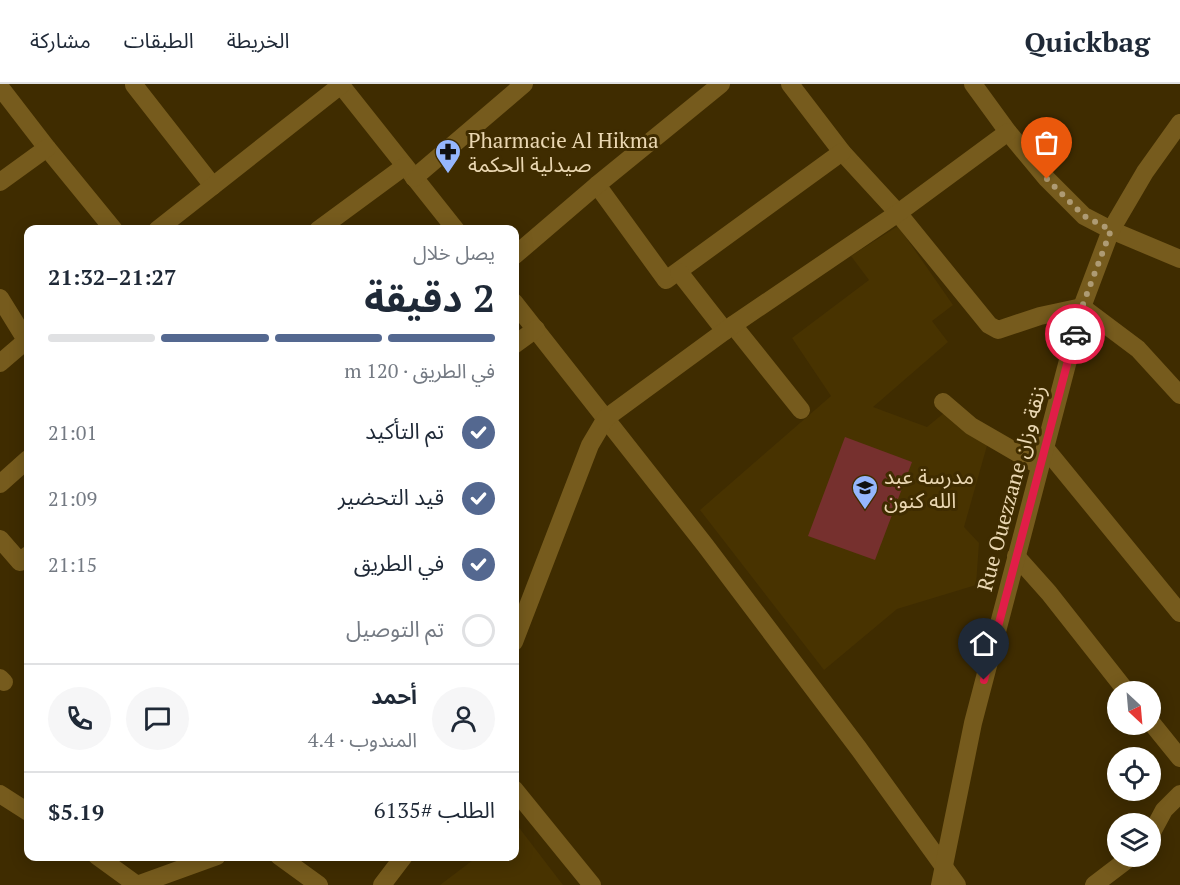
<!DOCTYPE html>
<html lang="ar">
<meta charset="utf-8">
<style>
:root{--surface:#fff;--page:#f6f6f7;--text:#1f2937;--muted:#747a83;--line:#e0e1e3;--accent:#546890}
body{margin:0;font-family:"PT Serif","Noto Sans Arabic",serif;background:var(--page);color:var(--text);direction:rtl;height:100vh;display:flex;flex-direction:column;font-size:22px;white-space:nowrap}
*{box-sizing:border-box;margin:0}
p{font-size:20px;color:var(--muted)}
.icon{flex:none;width:33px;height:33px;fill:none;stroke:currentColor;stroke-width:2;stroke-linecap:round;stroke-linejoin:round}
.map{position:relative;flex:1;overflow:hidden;direction:ltr}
.side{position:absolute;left:24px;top:141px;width:495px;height:636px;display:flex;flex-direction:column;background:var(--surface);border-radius:12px;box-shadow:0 3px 15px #0003;direction:rtl}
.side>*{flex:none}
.needle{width:39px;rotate:154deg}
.buttons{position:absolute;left:1107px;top:597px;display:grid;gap:12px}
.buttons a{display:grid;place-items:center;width:54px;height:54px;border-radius:50%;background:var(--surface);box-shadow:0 3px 15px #0003;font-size:30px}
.pin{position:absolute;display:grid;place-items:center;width:51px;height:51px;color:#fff;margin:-62px -26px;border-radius:50% 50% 50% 0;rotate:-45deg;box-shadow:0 0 6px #0007}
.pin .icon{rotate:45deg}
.courier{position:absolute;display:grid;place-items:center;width:60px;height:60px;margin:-30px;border:4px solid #e11d48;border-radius:50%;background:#fff;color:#222;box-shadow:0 2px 8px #0007}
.overview em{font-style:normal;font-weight:700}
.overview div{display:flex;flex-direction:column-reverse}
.overview{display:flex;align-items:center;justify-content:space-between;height:102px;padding:0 24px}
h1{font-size:39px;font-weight:700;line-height:45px}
.bar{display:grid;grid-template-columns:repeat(4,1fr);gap:9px 6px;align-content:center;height:72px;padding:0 24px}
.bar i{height:8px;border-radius:4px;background:var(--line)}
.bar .selected{background:var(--accent)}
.bar p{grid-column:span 4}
.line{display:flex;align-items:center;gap:15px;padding:0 24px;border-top:2px solid var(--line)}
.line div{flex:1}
.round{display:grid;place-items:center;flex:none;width:63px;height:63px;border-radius:32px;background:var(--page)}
ol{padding:0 24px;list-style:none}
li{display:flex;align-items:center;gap:18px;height:66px}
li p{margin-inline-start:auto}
li .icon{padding:6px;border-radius:50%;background:var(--accent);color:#fff;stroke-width:4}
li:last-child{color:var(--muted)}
li i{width:33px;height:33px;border:3px solid var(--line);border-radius:50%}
header{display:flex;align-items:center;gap:36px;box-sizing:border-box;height:84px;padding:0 30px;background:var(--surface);border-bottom:2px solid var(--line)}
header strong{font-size:28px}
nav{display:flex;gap:33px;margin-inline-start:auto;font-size:21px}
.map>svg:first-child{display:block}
</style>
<header>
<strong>Quickbag</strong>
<nav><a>الخريطة</a><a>الطبقات</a><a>مشاركة</a></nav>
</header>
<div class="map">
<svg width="1180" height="801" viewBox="0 0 1180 801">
<rect width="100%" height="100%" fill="#3f2c00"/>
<g fill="#483300">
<polygon points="898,142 953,221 932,237 948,258 873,323 927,343 944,329 988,358 964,443 979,459 976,501 897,525 824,586 700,426 831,312 792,254 869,196 851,172"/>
<polygon points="517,741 563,801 440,801 477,773 514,772 515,743"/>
</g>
<polygon fill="#76302e" points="845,353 912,378 875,476 808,452"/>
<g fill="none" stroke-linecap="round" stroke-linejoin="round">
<g stroke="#765b1d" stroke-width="18">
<polyline points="340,0 456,146"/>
<polyline points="790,0 842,68 898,129 989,241 998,246 1040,232 1082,223 1138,265 1180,311"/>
<polyline points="973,0 1008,48 1047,95 1084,132 1111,146 1180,175"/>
<polyline points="134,1 213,102"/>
<polyline points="0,3 47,64 114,146"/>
<polyline points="414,94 524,0"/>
<polyline points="0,98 47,64"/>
<polyline points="597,101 666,196 842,68"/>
<polyline points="157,146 341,1"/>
<polyline points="318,146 405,82"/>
<polyline points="514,172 597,101 721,0"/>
<polyline points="679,188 725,247"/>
<polyline points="0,214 26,256"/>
<polyline points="514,218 705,461 859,665 957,801"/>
<polyline points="733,241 801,326"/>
<polyline points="514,261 536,245"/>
<polyline points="0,279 28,255"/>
<polyline points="943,318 971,342 1040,382"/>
<polyline points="1045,364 1180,529"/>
<polyline points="0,400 28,375"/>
<polyline points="0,455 20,478 28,471"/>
<polyline points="1016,472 1049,509 1127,608"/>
<polyline points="514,558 590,361 606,334 733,241 898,129 1008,48"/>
<polyline points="0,594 4,598"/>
<polyline points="1150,637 1180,674"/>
<polyline points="514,705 592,801"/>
<polyline points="0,710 28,728"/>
<polyline points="1150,752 1164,726 1180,710"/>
<polyline points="97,772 137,801 217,772"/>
<polyline points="279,772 319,801"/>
<polyline points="382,801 404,772"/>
<polyline points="940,801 973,639 1082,223 1111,146 1145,88 1180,39"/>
<polyline points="1094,801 1132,772"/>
</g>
</g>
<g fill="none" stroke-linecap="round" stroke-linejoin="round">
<polyline stroke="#ae9b74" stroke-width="6" stroke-dasharray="0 10.8" points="1047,95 1084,132 1111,146 1082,223 1075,250"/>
<polyline stroke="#e11d48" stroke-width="8" points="984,596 1075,250"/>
</g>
<defs>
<symbol id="pharmacy-pin" viewBox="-11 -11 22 30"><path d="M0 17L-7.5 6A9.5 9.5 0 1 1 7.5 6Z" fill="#95b6fd" stroke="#3f2c00"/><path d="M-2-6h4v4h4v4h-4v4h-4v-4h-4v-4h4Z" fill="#111"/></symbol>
<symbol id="school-pin" viewBox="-11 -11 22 30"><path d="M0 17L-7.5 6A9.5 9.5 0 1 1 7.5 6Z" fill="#95b6fd" stroke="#3f2c00"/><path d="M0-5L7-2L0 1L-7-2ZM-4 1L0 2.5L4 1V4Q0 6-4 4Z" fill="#111"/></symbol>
</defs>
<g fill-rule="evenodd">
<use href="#pharmacy-pin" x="433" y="53" width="30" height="40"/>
<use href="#school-pin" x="850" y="389" width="30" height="40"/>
</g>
<g text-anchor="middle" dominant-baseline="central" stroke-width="6" stroke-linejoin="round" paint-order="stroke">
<g font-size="21" fill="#ead7b2" stroke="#3f2c00" text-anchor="start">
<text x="468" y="56">Pharmacie Al Hikma<tspan x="468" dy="24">صيدلية الحكمة</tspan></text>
<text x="884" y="392">مدرسة عبد<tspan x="884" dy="24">الله كنون</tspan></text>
</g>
<g font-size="21" fill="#ead7b2" stroke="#3f2c00">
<text transform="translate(1011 404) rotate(-75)">Rue Ouezzane زنقة وزان</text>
</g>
</g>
</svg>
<div class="buttons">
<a><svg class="needle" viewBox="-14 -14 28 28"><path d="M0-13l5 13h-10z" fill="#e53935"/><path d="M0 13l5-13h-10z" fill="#747a83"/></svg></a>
<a><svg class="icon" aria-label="locate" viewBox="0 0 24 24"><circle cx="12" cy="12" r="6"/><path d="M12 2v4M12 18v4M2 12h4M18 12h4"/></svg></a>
<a><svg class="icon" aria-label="layers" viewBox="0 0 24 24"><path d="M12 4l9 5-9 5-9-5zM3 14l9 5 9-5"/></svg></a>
</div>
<div class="pin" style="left:1047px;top:95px;background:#ea580c"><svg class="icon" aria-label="bag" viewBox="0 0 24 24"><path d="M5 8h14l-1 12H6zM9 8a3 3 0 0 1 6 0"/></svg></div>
<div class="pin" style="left:984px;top:596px;background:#1f2937"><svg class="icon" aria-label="home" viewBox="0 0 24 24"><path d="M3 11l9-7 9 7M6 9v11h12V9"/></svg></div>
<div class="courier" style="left:1075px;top:250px"><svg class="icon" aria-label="car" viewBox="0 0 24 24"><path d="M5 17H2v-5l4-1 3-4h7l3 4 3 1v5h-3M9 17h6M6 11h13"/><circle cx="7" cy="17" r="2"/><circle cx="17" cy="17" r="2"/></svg></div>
<section class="side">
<div class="overview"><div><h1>2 دقيقة</h1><p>يصل خلال</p></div><em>21:27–21:32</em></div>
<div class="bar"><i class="selected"></i><i class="selected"></i><i class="selected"></i><i></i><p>في الطريق · 120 m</p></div>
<ol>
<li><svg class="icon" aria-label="check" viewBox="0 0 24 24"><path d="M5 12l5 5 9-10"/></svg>تم التأكيد<p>21:01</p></li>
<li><svg class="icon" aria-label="check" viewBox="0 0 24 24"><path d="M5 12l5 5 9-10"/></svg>قيد التحضير<p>21:09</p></li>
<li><svg class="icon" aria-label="check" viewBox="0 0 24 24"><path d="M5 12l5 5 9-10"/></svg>في الطريق<p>21:15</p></li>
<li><i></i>تم التوصيل</li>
</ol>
<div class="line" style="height:108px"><a class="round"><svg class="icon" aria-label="person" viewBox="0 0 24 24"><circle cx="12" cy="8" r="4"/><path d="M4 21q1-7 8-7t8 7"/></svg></a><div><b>أحمد</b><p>المندوب · 4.4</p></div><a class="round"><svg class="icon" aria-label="chat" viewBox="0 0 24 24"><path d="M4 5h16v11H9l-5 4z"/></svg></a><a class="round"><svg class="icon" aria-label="phone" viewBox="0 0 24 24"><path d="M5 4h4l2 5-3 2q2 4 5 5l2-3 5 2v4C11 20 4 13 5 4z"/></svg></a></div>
<div class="line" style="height:78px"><div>الطلب #6135</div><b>$5.19</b></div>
</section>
</div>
